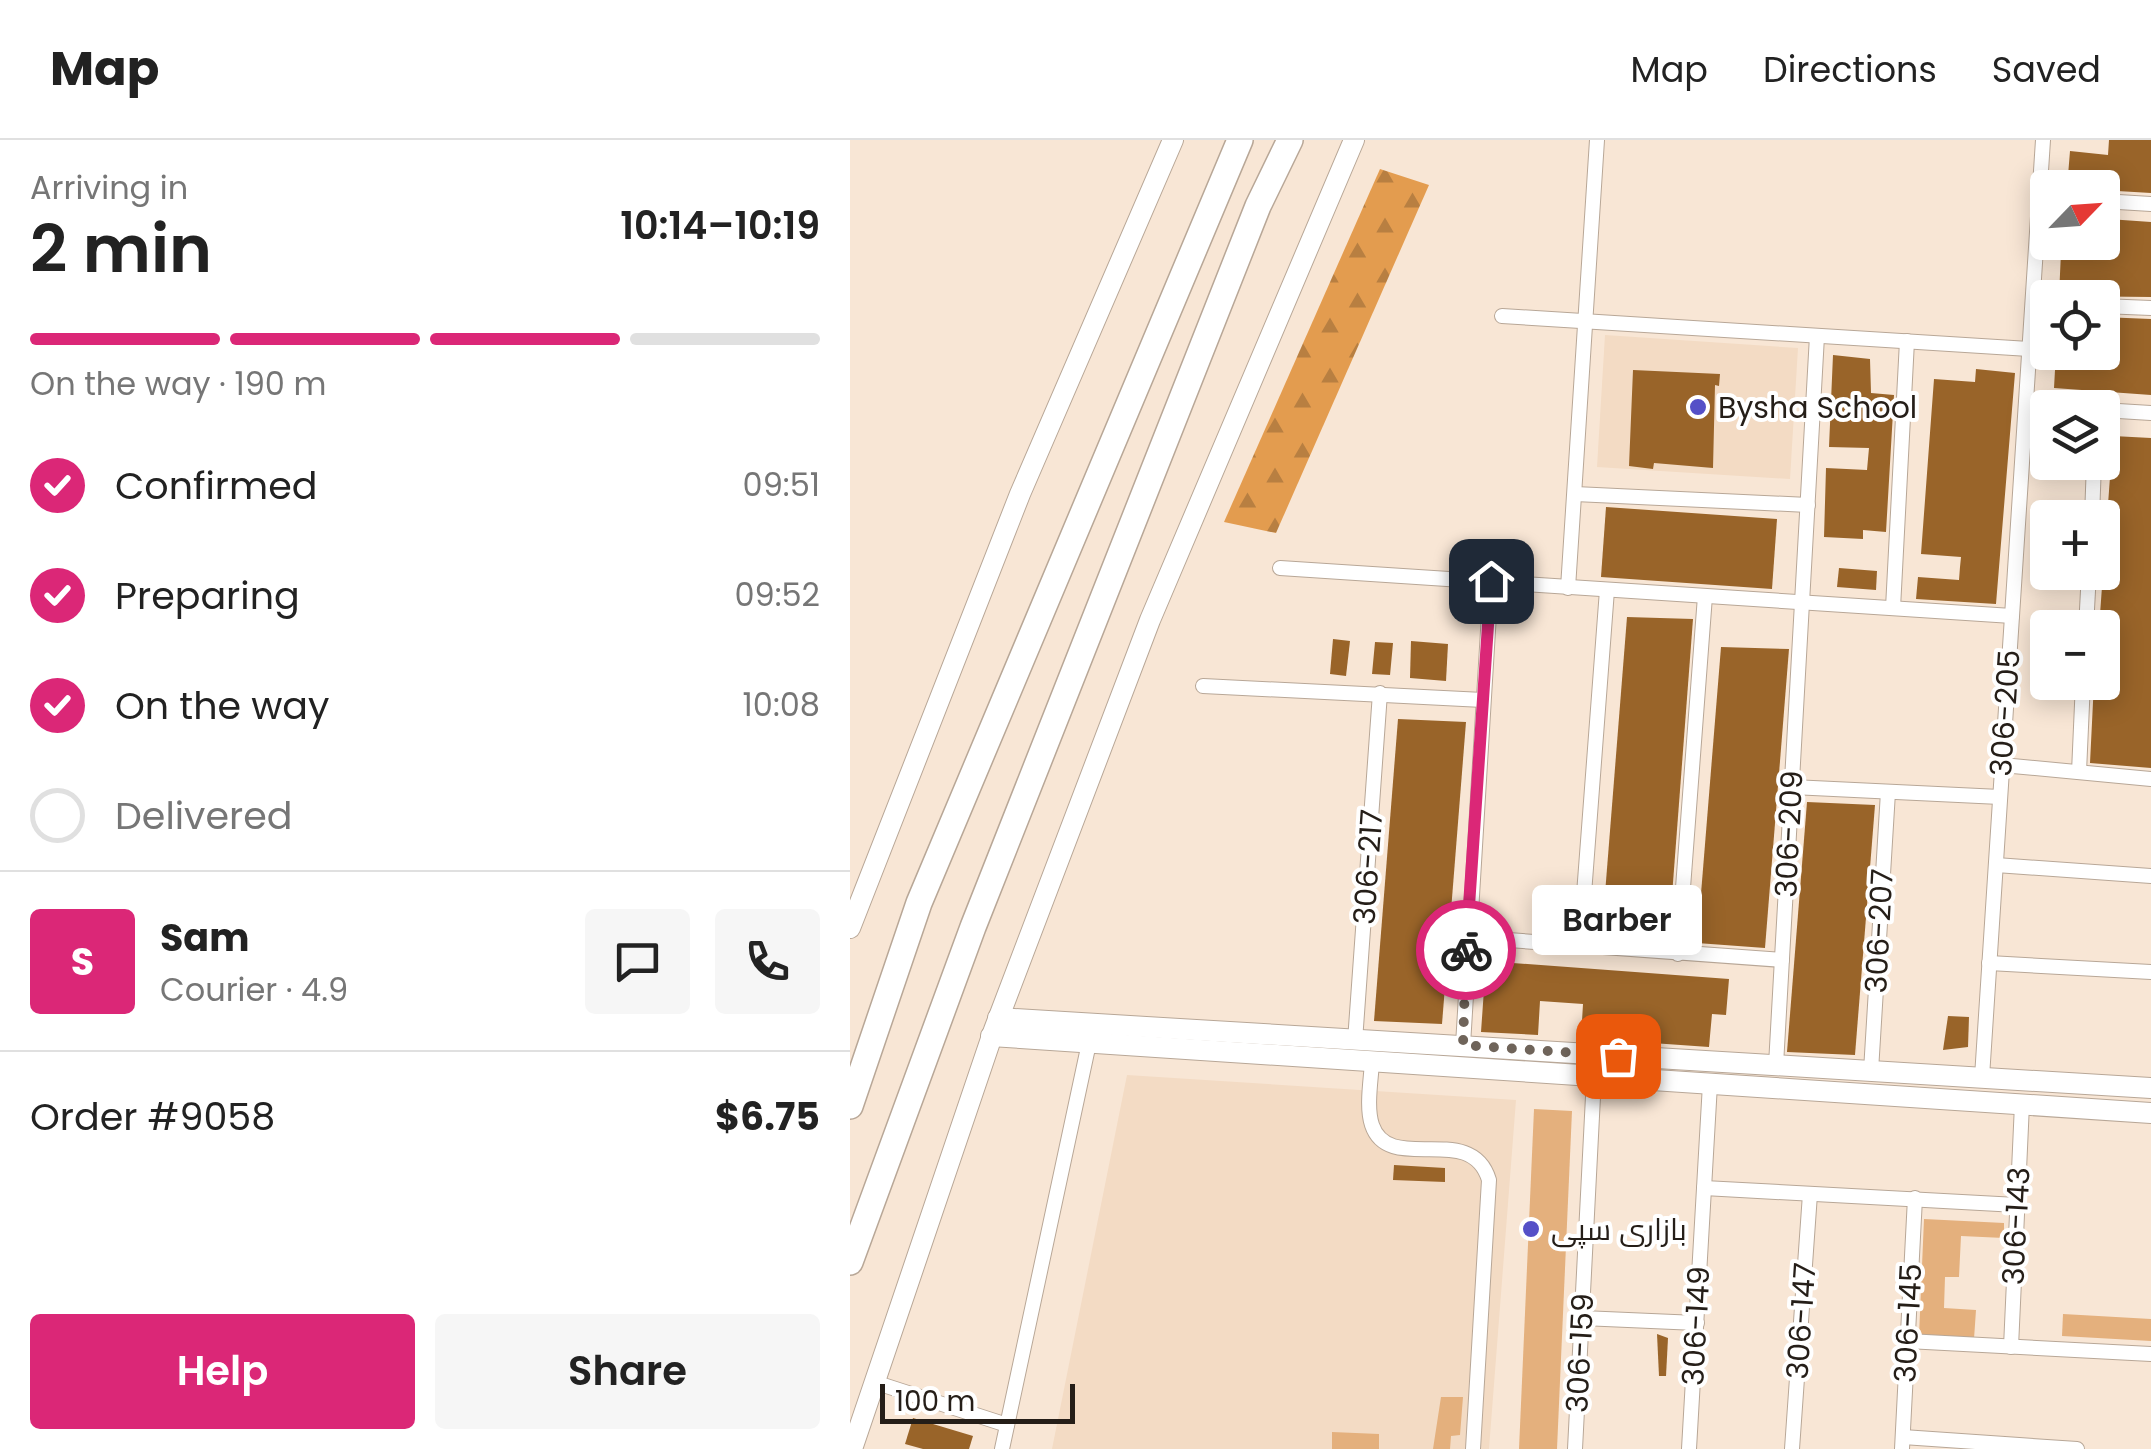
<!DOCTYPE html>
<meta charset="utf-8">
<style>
:root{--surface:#fff;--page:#f6f6f6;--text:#222;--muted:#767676;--line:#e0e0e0;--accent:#db2777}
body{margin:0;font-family:Poppins,Cairo,sans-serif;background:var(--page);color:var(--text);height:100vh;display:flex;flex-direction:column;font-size:38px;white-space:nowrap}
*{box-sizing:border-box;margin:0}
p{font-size:32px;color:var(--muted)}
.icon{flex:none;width:55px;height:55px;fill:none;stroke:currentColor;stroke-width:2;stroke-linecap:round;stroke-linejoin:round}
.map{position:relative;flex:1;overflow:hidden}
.panel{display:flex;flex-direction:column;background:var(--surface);width:850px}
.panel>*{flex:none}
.needle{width:65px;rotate:65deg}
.controls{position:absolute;left:1180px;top:30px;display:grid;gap:20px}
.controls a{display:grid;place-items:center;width:90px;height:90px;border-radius:10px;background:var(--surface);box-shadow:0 5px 25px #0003;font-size:50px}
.scale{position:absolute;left:30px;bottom:25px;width:195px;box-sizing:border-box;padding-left:10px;border:5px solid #251e18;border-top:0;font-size:28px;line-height:35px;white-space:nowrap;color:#251e18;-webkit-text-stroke:8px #fff;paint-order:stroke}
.pin{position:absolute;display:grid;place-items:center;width:85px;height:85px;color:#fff;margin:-42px;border-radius:20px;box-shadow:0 5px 15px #0006}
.courier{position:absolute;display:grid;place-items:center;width:100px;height:100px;margin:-50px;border:8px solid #db2777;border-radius:50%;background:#fff;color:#222;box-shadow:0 2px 12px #0007}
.bubble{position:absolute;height:70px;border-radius:10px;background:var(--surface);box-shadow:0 5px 25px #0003;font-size:32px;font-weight:600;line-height:70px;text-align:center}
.overview em{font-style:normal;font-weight:600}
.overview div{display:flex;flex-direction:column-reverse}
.overview{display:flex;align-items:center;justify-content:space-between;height:170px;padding:0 30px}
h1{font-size:65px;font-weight:600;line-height:75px}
.bar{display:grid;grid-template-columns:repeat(4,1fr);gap:15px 10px;align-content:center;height:120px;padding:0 30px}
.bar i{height:12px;border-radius:8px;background:var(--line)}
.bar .on{background:var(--accent)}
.bar p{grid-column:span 4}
.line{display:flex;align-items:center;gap:25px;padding:0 30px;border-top:2px solid var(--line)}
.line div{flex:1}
.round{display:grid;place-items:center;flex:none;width:105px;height:105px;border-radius:10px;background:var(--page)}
ol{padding:0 30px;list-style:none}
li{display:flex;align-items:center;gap:30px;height:110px}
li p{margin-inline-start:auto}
li .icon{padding:10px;border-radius:50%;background:var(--accent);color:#fff;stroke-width:4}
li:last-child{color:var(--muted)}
li i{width:55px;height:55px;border:5px solid var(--line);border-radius:50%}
.action{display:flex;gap:20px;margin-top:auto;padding:20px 30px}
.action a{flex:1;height:115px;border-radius:10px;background:var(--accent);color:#fff;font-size:40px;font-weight:600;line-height:115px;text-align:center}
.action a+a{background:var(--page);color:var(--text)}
header{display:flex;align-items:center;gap:60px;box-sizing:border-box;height:140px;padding:0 50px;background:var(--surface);border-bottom:2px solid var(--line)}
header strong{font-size:48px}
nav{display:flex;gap:55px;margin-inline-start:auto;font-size:35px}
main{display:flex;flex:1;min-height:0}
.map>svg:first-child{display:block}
</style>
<header>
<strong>Map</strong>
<nav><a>Map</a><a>Directions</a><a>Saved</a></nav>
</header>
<main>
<section class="panel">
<div class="overview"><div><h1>2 min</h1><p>Arriving in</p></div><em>10:14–10:19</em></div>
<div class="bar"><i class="on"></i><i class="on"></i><i class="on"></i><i></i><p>On the way · 190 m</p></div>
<ol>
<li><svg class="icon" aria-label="check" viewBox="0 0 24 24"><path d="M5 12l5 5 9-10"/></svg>Confirmed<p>09:51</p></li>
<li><svg class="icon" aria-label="check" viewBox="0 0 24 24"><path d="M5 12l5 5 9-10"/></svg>Preparing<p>09:52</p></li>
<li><svg class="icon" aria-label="check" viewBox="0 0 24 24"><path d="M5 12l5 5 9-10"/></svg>On the way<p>10:08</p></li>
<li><i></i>Delivered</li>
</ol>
<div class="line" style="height:180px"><b class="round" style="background:var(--accent);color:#fff">S</b><div><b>Sam</b><p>Courier · 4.9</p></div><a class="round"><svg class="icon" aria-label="chat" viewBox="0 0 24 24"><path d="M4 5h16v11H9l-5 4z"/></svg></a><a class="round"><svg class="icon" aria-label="phone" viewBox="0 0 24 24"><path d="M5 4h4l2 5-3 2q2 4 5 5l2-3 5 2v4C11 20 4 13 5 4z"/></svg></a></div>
<div class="line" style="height:130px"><div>Order #9058</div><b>$6.75</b></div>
<div class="action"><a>Help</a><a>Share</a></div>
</section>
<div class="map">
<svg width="1301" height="1309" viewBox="0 0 1301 1309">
<defs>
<pattern id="forest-firs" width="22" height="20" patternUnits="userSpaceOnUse" patternTransform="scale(2.5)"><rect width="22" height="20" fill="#e39c4f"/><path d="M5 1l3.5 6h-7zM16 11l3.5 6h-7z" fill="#b87f41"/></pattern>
</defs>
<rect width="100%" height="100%" fill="#f8e6d5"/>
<g fill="#f3dbc4">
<polygon points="755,195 948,208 940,339 747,327"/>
<polygon points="277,935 666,960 639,1309 202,1309"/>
</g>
<polygon fill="url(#forest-firs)" points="530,29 579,45 426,393 374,382"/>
<g fill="#e4b07d">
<polygon points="684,969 722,971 707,1309 669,1309"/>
<polygon points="1074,1079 1154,1083 1154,1098 1111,1096 1109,1137 1095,1137 1094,1168 1126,1170 1124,1199 1069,1196"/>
<polygon points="1213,1174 1301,1179 1301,1201 1212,1196"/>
<polygon points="591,1257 613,1257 610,1295 601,1296 600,1309 583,1309"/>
<polygon points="482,1292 529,1294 529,1309 482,1309"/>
</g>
<g fill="#996429">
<polygon points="1259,0 1301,0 1301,53 1217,48 1220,11 1258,15"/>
<polygon points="1258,79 1301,82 1301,157 1209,156 1211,112 1255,115"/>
<polygon points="1252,177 1301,179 1301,255 1204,248 1206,212 1252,212"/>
<polygon points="983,215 1020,219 1021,253 1044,255 1036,392 1013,390 1013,399 974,397 976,328 1017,330 1019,308 979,307"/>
<polygon points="1126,229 1165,233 1146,464 1066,459 1068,437 1109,440 1110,427 1111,417 1071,414 1084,239 1125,242"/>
<polygon points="783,230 870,234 869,246 865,245 863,328 804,323 803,329 779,326"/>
<polygon points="1263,296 1301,298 1301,628 1240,623 1244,542 1252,542 1252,488 1249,488"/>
<polygon points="756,367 927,379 922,449 751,437"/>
<polygon points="989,428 1027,431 1026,450 987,447"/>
<polygon points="777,477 843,479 820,782 753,779"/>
<polygon points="483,499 500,501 496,536 480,534"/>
<polygon points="561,501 598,504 596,541 560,538"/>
<polygon points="525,502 543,503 540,535 522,534"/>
<polygon points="871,507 939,509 915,808 847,803"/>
<polygon points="548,579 616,582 592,884 524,881"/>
<polygon points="957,662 1025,665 1005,915 937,912"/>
<polygon points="636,821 879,839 876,875 862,874 859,907 731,898 733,864 690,861 688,895 631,892"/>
<polygon points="1098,876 1119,877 1118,907 1093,910"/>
<polygon points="544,1025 595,1028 595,1042 543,1040"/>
<polygon points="807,1194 818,1198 816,1236 809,1236"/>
<polygon points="63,1278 123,1296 119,1309 73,1309 55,1304"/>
</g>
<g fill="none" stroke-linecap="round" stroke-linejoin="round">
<defs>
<g id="street">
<polyline points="1252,61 1301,64"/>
<polyline points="1252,166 1301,168"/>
<polyline points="652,176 1179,209"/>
<polyline points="1176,265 1217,268"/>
<polyline points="1252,270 1301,273"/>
<polyline points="725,354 958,365"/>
<polyline points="1242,378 1244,322"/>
<polyline points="430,428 1162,476"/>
<polyline points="718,448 747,0"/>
<polyline points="1043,468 1057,201"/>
<polyline points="1236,488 1239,432"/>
<polyline points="353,546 633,560"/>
<polyline points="1152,625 1301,639"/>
<polyline points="1229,632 1233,542"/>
<polyline points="942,647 1150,657"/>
<polyline points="1146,725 1301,736"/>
<polyline points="617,797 932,820"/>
<polyline points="730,807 757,450"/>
<polyline points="828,814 855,456"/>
<polyline points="1139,823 1301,832"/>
<polyline points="505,901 530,553"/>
<polyline points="613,905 641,441"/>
<path d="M522 922C521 940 516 967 522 985 539 1036 621 980 639 1040L623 1309"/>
<polyline points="926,925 967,196"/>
<polyline points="1021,931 1038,652"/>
<polyline points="1132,937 1193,0"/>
<polyline points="854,1048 1167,1065"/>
<polyline points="732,1178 847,1183"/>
<polyline points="1057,1201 1301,1214"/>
<polyline points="1161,1207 1172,964"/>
<polyline points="24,1242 157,1285"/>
<polyline points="1053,1297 1227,1309"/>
<polyline points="152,1309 239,903"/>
<polyline points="725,1309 744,937"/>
<polyline points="839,1309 860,944"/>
<polyline points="942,1309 960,1054"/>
<polyline points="1052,1309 1065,1058"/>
</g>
<g id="secondary">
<polyline points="0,788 170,354 323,0"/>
<polyline points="148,878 1301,948"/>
<polyline points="141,896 1301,973"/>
<polyline points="2,1309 144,890 300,480 504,0"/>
</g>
<g id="highway">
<polyline points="0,966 69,763 390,0"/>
<polyline points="0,1122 123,787 408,66 440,0"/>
</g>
</defs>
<use href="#street" stroke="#b8a797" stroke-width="16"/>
<use href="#secondary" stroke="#b8a797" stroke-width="22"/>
<use href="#highway" stroke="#b8a797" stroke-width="28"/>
<use href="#street" stroke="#fff" stroke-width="14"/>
<use href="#secondary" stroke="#fff" stroke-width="20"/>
<use href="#highway" stroke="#fff" stroke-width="25"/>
</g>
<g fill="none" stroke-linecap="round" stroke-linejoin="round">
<polyline stroke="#6f645a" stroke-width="10" stroke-dasharray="0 18" points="616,810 613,905 768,916"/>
<polyline stroke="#db2777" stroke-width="12" points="616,810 641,441"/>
</g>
<g fill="#5550c7" stroke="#fff" stroke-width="4">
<circle cx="848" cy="267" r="10"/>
<circle cx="681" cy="1089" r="10"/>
</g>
<g text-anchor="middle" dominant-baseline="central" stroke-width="8" stroke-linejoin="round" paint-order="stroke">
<g font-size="30" fill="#251e18" stroke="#fff" text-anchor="start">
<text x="868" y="267">Bysha School</text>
<text x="701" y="1089">بازاری سپی</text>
</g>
<g font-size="30" fill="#251e18" stroke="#fff">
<text transform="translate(1155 573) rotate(-86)">306-205</text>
<text transform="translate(939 694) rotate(-87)">306-209</text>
<text transform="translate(518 727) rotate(-86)">306-217</text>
<text transform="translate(1029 791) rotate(-87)">306-207</text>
<text transform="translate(1166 1086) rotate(-87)">306-143</text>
<text transform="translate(951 1181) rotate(-86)">306-147</text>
<text transform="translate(1058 1183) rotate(-87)">306-145</text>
<text transform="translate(846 1186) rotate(-87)">306-149</text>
<text transform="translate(730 1213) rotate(-87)">306-159</text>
</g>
</g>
</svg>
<div class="controls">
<a><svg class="needle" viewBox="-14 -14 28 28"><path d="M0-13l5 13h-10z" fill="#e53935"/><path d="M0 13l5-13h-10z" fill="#767676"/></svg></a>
<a><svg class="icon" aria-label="locate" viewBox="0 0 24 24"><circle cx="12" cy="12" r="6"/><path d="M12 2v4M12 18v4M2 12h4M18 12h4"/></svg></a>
<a><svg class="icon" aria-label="layers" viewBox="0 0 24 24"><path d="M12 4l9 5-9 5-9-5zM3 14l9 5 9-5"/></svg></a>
<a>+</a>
<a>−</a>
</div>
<div class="scale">100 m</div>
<div class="pin" style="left:768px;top:916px;background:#ea580c"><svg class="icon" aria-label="bag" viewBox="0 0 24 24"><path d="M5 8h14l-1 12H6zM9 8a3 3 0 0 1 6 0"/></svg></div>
<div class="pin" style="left:641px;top:441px;background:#1f2937"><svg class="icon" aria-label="home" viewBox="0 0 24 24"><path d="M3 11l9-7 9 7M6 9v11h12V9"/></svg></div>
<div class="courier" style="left:616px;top:810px"><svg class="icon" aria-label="bike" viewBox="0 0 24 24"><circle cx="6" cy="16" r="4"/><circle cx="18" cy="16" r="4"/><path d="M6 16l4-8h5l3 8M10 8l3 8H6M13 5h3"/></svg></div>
<div class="bubble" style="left:682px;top:745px;width:170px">Barber</div>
</div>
</main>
